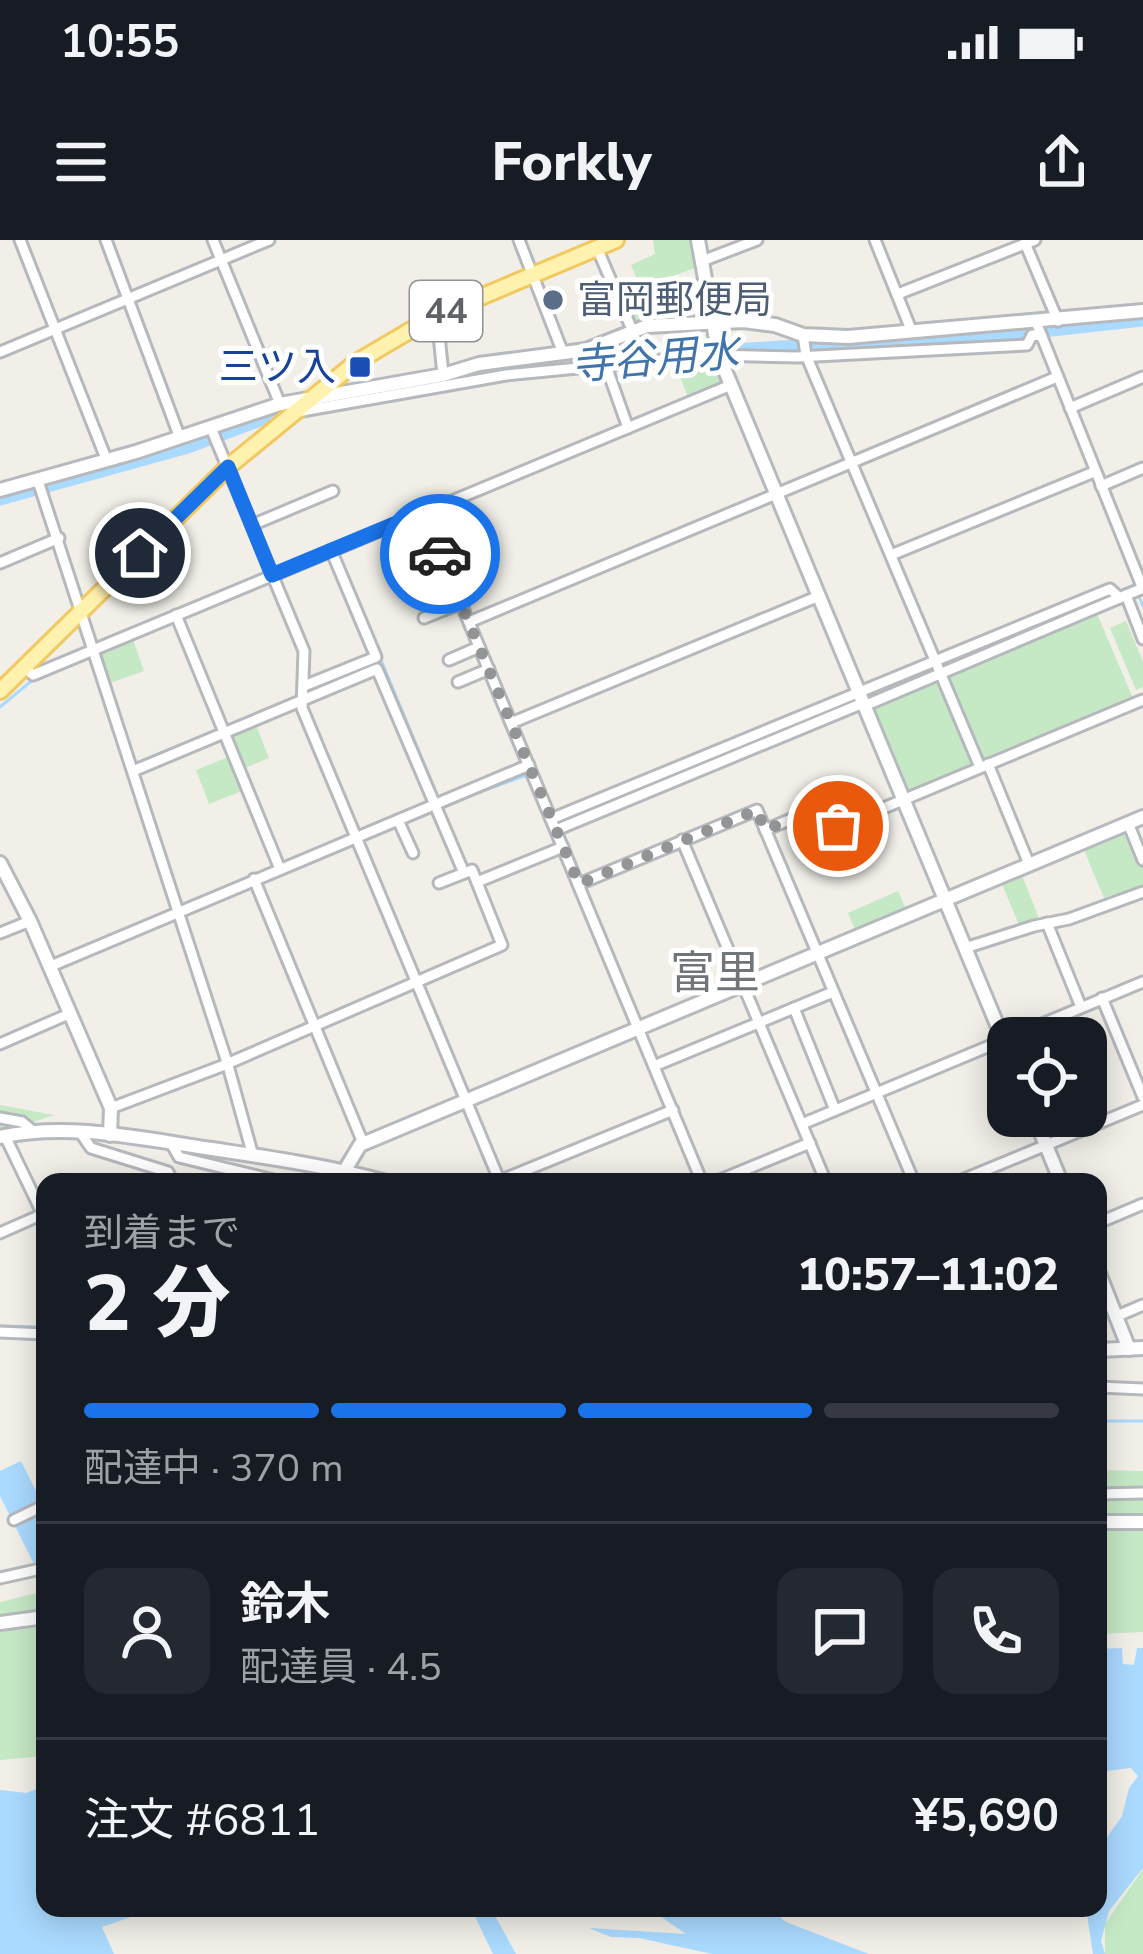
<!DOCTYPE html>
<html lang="ja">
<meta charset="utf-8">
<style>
:root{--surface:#171b24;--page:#242831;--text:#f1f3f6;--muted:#9ea1a6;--line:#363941;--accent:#1a73e8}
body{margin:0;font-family:"Nunito Sans","Noto Sans JP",sans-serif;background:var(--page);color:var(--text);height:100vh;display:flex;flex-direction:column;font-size:45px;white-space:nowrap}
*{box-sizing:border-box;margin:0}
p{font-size:39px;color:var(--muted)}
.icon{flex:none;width:66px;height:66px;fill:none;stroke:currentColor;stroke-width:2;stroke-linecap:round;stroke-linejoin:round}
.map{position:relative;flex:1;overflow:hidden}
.sheet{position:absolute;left:36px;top:933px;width:1071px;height:744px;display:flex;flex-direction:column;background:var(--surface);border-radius:24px;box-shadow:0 6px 30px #0003}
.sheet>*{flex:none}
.buttons{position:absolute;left:987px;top:777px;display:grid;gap:24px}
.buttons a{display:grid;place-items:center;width:120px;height:120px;border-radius:24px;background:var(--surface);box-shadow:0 6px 30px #0003;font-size:60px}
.pin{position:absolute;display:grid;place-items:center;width:102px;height:102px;color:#fff;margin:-51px;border:6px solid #fff;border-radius:50%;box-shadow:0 3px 12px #0007}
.courier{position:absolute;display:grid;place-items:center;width:120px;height:120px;margin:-60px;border:9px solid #1a73e8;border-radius:50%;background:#fff;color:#222;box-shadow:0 3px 15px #0007}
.head em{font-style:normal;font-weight:800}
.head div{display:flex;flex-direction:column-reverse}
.head{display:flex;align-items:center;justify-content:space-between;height:204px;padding:0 48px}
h1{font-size:78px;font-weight:800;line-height:90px}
.bar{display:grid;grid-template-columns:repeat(4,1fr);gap:18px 12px;align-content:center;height:144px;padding:0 48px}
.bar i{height:15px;border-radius:9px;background:var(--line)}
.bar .on{background:var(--accent)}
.bar p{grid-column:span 4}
.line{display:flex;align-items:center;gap:30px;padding:0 48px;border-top:3px solid var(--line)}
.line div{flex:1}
.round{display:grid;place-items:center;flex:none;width:126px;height:126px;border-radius:24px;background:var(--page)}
.status{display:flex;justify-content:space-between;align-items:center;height:84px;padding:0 60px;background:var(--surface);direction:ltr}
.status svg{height:33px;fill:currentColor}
header{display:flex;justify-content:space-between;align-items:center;height:156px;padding:0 48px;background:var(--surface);font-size:54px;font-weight:800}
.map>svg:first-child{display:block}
</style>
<div class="status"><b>10:55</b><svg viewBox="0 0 49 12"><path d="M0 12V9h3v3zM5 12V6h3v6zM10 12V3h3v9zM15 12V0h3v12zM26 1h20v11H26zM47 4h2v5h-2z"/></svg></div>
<header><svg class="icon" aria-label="menu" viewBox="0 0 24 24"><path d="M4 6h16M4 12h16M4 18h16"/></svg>Forkly<svg class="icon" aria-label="share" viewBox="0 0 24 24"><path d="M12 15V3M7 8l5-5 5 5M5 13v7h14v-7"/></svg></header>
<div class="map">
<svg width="1143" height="1714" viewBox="0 0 1143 1714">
<rect width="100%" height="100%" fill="#f1efe8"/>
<g fill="#c5e8c5">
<polygon points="653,0 696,0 700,26 641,48 631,25 655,14"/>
<polygon points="656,45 674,81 633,86 623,58"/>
<polygon points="715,121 728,146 690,162 675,124"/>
<polygon points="1095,369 1135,463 903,559 864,466"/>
<polygon points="1126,381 1143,422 1143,447 1136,450 1110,388"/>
<polygon points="132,397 144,431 107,444 96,411"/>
<polygon points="254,480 269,518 240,530 247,549 209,564 196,530 233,515 224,492"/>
<polygon points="1130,588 1143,620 1143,645 1104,658 1084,610"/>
<polygon points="1019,628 1040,681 1019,685 999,637"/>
<polygon points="898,651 908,674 857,694 848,673"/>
<polygon points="0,865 54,875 10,890 0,889"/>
<polygon points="1098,1230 1143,1231 1143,1392 1098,1394"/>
<polygon points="45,1351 45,1516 0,1520 0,1362"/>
<polygon points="1143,1629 1143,1714 1105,1714 1105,1684"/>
</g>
<g fill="#aadaff">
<polygon points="21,1221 45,1269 45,1321 35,1326 0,1256 0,1231"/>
<polygon points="1122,1408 1123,1424 1134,1425 1137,1408 1143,1408 1143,1628 1109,1671 1101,1701 1105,1714 1093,1714 1086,1668 1098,1668 1098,1610 1122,1576 1129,1548 1138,1536 1131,1528 1098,1532 1098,1409"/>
<polygon points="45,1546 45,1668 157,1668 102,1687 114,1714 0,1714 0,1550 26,1553"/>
<polygon points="471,1668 494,1668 494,1674 516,1714 493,1714"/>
<polygon points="656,1668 769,1668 786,1682 869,1714 712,1714 639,1698 611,1697 589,1688 686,1694 654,1672"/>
</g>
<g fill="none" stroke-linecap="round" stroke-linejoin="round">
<g stroke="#aadaff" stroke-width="3">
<polyline points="1138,354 1143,366"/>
<polyline points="377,420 381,420 438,557"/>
<polyline points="306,453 352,432"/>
<polyline points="867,455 1134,345"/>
<polyline points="0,467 35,438"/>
<polyline points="134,524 297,457"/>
<polyline points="442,566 527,535"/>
<polyline points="557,584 858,458"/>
<polyline points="0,1086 45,1087"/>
<polyline points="1098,1181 1143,1181"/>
<polyline points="1098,1249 1143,1248"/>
</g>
<g stroke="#aadaff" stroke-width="15">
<polyline points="673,115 1025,92 1143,79"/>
<polyline points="0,258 188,206 279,172"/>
</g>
<defs>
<g id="street">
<polyline points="20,0 107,221"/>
<polyline points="106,0 180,198"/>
<polyline points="213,0 280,164"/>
<polyline points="519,0 563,113"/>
<polyline points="875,0 912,92"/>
<polyline points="1025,3 1058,81"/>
<polyline points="597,8 633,92"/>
<polyline points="702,21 757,0"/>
<polyline points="898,54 1035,0"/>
<polyline points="437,75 443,135"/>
<polyline points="1036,82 1143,349"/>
<polyline points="803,95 806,115 980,527"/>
<polyline points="599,106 628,188"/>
<polyline points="0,112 269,0"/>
<polyline points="1070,168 1143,137"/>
<polyline points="302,171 506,135 713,115 797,117 1027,105 1032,95 1042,96"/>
<polyline points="211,188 304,411 302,468 500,942"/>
<polyline points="38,241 227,822 253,916"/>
<polyline points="1101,246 1143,228"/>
<polyline points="423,272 702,942"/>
<polyline points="252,285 333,251"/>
<polyline points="401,315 435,301"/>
<polyline points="891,315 1094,232"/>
<polyline points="0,323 59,298"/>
<polyline points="411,345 447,330"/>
<polyline points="1126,355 1143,399"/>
<polyline points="176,375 280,629"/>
<polyline points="424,378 461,363"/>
<polyline points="469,382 1057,137"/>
<polyline points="449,420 479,407"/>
<polyline points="24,427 33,435 731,145"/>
<polyline points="458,442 489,429"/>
<polyline points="304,446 376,417 331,310"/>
<polyline points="864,466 1143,348"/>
<polyline points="511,483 819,356"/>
<polyline points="988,524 1029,624"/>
<polyline points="133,531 377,429 464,633"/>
<polyline points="551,579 1110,349 1120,358"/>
<polyline points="398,580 413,613"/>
<polyline points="1128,583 1143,620"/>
<polyline points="838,587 1143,460"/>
<polyline points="556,590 863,463"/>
<polyline points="765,590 825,565 831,569 843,598"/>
<polyline points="682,600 826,942"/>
<polyline points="254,639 363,903"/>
<polyline points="477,642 563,607"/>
<polyline points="579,644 757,570 914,942"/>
<polyline points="1047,683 1081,767"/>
<polyline points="0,693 30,681"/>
<polyline points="965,708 1034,686 1069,679 1143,652"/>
<polyline points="51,726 529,525"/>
<polyline points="1102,758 1143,857"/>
<polyline points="794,768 835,870"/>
<polyline points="0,804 71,773"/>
<polyline points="654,826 833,752"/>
<polyline points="111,868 222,826 502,705 472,630 439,643"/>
<polyline points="0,878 22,882 33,891"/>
<polyline points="802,884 1143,742"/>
<polyline points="80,892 91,908 168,932 173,942"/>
<polyline points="5,896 45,979"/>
<polyline points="171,903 179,917 282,942"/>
<polyline points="499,941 673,870"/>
<polyline points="715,942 810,903"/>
<polyline points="957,942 1143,865"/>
<polyline points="1098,983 1143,964"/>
<polyline points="0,993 43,974"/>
<polyline points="1117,1076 1143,1065"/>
<polyline points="0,1092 45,1094"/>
<polyline points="1098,1147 1143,1149"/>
<polyline points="1098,1254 1143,1253"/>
<polyline points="14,1280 45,1265"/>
<polyline points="0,1338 45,1328"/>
</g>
<g id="secondary">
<polyline points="698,0 719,116 1008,811"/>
<polyline points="0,250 136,212 280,164 443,135 479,124 586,110 647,86 743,81 775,85 803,95 848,97 1143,71"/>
<polyline points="0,623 30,681 111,868 110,895"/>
<polyline points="1034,876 1061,942"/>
<path d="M0 897C69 882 143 899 212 909 271 918 329 926 386 942"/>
<polyline points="345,930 360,905 1143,577"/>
<polyline points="1098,1031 1129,1109"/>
<polyline points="1098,1110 1143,1108"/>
<polyline points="1098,1282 1143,1282"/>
<polyline points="0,1383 45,1377"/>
</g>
<polyline id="primary" points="0,451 228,227 355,123 433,77 616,0"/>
</defs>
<use href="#street" stroke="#b5b8bc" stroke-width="15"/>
<use href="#secondary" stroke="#b6babf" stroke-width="18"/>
<use href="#primary" stroke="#f2c960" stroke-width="20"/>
<use href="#street" stroke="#fff" stroke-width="9"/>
<use href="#secondary" stroke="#fff" stroke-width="12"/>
<use href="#primary" stroke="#fff2af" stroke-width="14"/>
</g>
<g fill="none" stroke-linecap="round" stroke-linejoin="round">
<polyline stroke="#929495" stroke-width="12" stroke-dasharray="0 21.6" points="440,314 579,644 757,570 765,590 826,565 838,586"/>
<polyline stroke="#1a73e8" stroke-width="15" points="140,313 228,227 272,335 423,272 440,314"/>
</g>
<circle fill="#5c6f8a" stroke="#fff" stroke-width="4.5" cx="553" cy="60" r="12"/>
<rect fill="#1a4fb4" stroke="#fff" stroke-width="4.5" x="348" y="115" width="24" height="24" rx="6"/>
<g text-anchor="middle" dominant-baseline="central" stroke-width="10" stroke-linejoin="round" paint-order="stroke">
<rect fill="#fff" stroke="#8f9295" stroke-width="3" x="410" y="41" width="72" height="60" rx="9"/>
<g font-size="36" font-weight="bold" fill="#5f6368">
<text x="446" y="71">44</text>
</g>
<g font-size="39" fill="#4e5e75" stroke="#fff" text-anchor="start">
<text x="577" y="60">富岡郵便局</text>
</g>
<g font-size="39" fill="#164399" stroke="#fff" text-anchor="end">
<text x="336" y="127">三ツ入</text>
</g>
<g font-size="42" font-style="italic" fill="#4174aa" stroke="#fff">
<text transform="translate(655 119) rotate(-5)">寺谷用水</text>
</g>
<g font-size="45" fill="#70757a" stroke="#fff">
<text x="715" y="733">富里</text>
</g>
</g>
</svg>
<div class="buttons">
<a><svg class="icon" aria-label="locate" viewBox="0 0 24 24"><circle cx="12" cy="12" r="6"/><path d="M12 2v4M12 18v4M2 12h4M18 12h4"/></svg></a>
</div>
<div class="pin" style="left:838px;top:586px;background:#ea580c"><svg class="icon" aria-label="bag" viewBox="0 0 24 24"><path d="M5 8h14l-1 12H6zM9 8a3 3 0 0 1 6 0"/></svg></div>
<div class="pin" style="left:140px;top:313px;background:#1f2937"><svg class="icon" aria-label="home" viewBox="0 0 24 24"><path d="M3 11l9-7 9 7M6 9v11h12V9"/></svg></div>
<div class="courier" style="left:440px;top:314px"><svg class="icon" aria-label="car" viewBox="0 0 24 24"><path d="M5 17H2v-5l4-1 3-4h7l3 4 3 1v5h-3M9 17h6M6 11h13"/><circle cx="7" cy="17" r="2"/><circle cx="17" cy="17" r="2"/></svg></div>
<section class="sheet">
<div class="head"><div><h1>2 分</h1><p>到着まで</p></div><em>10:57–11:02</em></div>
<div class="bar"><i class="on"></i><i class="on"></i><i class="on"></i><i></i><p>配達中 · 370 m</p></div>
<div class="line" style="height:216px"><a class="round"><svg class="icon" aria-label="person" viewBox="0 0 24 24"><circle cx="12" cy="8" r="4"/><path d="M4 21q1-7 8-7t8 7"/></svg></a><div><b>鈴木</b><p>配達員 · 4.5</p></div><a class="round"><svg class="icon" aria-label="chat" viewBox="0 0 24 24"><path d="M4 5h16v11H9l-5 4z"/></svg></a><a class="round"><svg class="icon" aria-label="phone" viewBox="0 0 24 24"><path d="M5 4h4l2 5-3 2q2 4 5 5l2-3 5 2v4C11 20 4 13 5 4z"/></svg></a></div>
<div class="line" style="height:156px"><div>注文 #6811</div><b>¥5,690</b></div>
</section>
</div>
